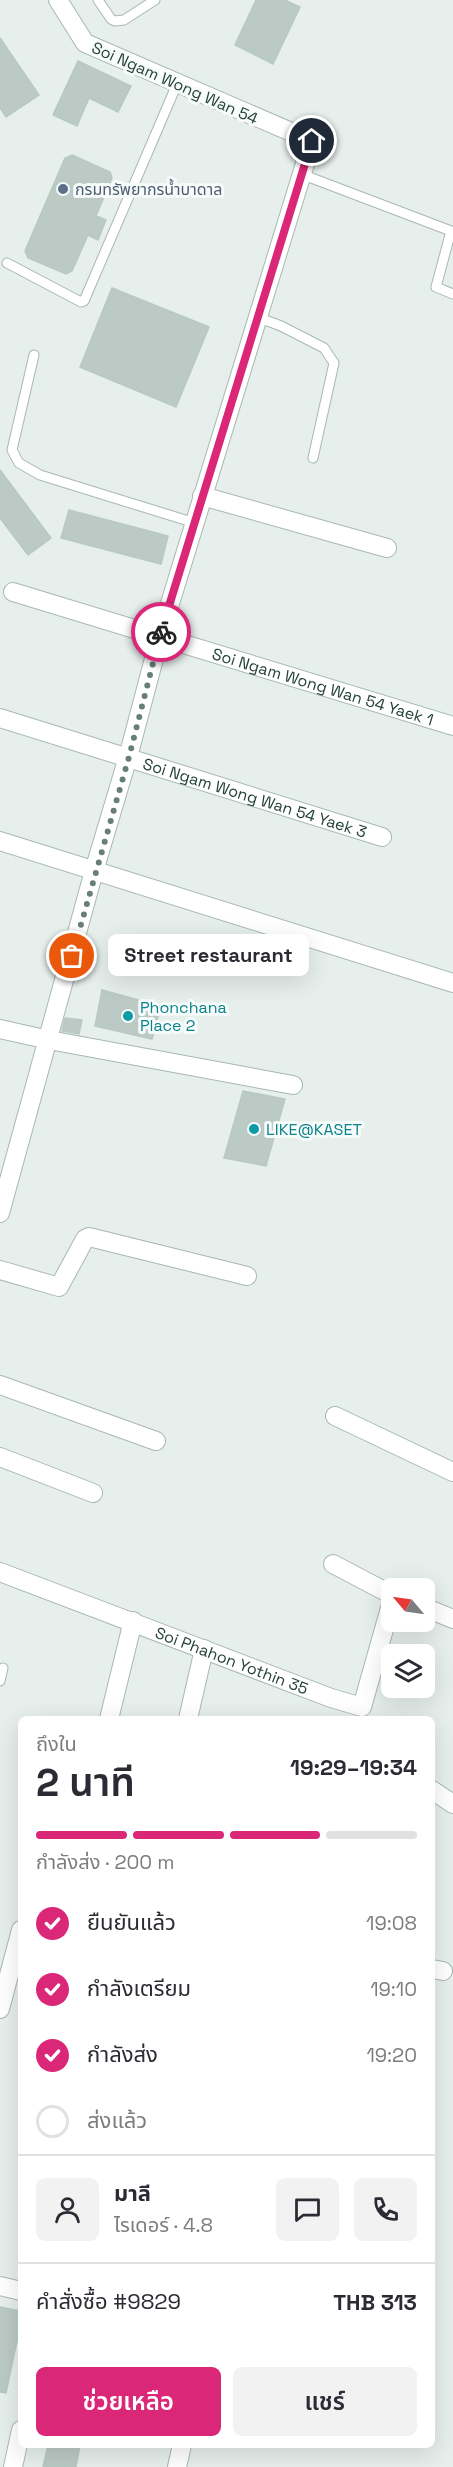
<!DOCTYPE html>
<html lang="th">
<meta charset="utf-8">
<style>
:root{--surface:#fff;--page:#f2f2f3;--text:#2b2b33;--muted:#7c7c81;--line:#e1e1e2;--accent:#db2777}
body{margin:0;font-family:"Space Grotesk","Noto Sans Thai",sans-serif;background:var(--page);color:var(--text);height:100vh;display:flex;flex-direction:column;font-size:22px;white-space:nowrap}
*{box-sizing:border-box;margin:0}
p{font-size:20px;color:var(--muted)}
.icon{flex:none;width:33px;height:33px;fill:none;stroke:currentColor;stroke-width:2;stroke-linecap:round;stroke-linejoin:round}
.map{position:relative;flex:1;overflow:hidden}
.details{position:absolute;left:18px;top:1716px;width:417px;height:732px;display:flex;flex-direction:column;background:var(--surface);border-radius:9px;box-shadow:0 6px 24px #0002}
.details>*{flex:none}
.needle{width:39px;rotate:299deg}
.buttons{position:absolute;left:381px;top:1578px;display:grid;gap:12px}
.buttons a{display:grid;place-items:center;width:54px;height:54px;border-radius:9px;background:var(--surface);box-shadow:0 6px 24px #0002;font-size:30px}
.pin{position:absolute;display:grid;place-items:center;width:51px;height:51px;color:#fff;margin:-26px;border:3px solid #fff;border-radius:50%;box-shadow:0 2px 6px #0007}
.courier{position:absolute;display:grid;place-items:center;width:60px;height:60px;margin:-30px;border:4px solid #db2777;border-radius:50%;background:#fff;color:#222;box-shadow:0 2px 8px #0007}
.bubble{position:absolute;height:42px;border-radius:9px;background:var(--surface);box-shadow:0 6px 24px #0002;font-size:20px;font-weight:600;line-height:42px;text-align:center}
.head em{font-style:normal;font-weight:600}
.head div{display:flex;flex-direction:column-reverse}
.head{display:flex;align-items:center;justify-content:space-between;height:102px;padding:0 18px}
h1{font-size:39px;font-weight:600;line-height:45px}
.bar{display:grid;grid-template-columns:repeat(4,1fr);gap:9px 6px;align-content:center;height:72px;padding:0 18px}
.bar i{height:8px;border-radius:4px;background:var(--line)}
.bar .active{background:var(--accent)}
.bar p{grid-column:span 4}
.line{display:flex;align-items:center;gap:15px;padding:0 18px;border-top:2px solid var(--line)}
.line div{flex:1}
.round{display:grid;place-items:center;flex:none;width:63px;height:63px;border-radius:9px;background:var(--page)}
ol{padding:0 18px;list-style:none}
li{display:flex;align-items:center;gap:18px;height:66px}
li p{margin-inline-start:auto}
li .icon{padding:6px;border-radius:50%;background:var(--accent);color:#fff;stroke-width:4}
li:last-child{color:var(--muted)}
li i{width:33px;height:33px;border:3px solid var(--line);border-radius:50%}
.primary-button{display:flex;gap:12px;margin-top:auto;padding:12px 18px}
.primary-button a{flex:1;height:69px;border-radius:9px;background:var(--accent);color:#fff;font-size:24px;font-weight:600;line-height:69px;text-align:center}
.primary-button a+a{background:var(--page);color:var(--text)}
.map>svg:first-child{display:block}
</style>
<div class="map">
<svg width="453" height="2467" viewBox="0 0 453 2467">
<rect width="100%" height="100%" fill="#e6efeb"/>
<g fill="#bbcac4" stroke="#b8c9c2" stroke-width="1.5">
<polygon points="256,0 285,0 300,7 273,64 235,45"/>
<polygon points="0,38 39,95 6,117 0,108"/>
<polygon points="78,61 131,86 118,112 89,98 77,126 53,115"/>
<polygon points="72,155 110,172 112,178 96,216 106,220 98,240 88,235 72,271 66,274 28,258 25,251 65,158"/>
<polygon points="112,288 209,327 176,407 80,367"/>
<polygon points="0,470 51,538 28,555 0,518"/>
<polygon points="69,510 168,536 161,564 61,538"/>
<polygon points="102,990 161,1006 152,1039 95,1026"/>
<polygon points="65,1018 82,1020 79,1034 62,1031"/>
<polygon points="243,1091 285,1099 266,1166 224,1158"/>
<polygon points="0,2307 21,2311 21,2322 6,2393 0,2392"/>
<polygon points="48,2445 80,2445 76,2467 43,2467"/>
</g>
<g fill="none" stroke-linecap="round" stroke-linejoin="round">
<defs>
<g id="service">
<polyline points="98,0 111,19 115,21 124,20 155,0"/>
<polyline points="301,174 451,231 436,287 453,294"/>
<polyline points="7,263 81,302 84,301 177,84"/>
<polyline points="257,317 281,326 324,348 334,363 313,458"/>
<polyline points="34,355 12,450 19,463 40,475 195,523"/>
<polyline points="0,1681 3,1668"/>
</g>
<g id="minor">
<polyline points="202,496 387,548"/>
<path id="s1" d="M13 592 453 726"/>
<path id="s2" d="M0 718 382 837"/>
<polyline points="0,841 453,983"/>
<polyline points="0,1029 49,1040 293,1085"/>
<polyline points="0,1270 59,1287 85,1239 89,1237 247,1276"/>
<polyline points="0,1385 156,1441"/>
<polyline points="335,1416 453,1472"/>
<polyline points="0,1457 93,1493"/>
<polyline points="333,1564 392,1595"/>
<polyline points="109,1719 133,1621"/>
<polyline points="188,1719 204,1649"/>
<polyline points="432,1790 453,1804"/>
<polyline points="432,1969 443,1971"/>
<polyline points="0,2009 21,1930"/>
<polyline points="0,2286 21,2291"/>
<polyline points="13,2467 21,2430"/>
<polyline points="177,2467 182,2445"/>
</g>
<g id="tertiary">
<polyline points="0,1213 94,871 128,757 160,636 312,141 85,43 58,0"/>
<path id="s3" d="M0 1572 331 1698 362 1707 392 1601"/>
<polyline points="424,1607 453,1619"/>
</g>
</defs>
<use href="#service" stroke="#a8b8b2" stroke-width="11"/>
<use href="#minor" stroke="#a8b8b2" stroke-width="20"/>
<use href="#tertiary" stroke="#a8b8b2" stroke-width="20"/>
<use href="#service" stroke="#fff" stroke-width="9"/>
<use href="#minor" stroke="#fff" stroke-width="18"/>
<use href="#tertiary" stroke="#fff" stroke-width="18"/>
</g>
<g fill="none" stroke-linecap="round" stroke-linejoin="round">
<polyline stroke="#687f78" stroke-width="6" stroke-dasharray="0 10.8" points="72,956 129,757 161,632"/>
<polyline stroke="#db2777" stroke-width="8" points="161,632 312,141"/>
</g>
<circle fill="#5c6f8a" stroke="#f7fbf9" stroke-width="2" cx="63" cy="189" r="6"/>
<g fill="#0f9aa8" stroke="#f7fbf9" stroke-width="2">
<circle cx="128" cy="1016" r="6"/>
<circle cx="254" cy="1129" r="6"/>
</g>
<g text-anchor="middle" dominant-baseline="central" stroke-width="6" stroke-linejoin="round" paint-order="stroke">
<g font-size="16" fill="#24423a" stroke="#f7fbf9">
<text transform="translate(175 83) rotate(24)">Soi Ngam Wong Wan 54</text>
<text stroke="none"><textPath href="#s1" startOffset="324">Soi Ngam Wong Wan 54 Yaek 1</textPath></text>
<text stroke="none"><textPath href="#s2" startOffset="267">Soi Ngam Wong Wan 54 Yaek 3</textPath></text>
<text stroke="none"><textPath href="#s3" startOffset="248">Soi Phahon Yothin 35</textPath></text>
</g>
<g font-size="16" fill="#4e5e75" stroke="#f7fbf9" text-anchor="start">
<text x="75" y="189">กรมทรัพยากรน้ำบาดาล</text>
</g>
<g font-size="16" fill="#0d838f" stroke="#f7fbf9" text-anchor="start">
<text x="140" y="1007">Phonchana<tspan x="140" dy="18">Place 2</tspan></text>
<text x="266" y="1129">LIKE@KASET</text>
</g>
</g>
</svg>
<div class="buttons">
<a><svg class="needle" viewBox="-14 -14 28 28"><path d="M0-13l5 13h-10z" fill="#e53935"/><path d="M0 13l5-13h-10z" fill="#7c7c81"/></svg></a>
<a><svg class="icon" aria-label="layers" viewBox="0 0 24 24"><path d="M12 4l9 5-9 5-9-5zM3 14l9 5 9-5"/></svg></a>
</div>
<div class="pin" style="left:72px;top:956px;background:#ea580c"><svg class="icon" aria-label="bag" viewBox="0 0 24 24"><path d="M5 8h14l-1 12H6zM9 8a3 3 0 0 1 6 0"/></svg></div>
<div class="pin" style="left:312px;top:141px;background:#1f2937"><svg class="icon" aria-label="home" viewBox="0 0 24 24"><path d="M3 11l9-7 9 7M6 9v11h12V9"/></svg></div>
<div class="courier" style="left:161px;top:632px"><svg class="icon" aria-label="bike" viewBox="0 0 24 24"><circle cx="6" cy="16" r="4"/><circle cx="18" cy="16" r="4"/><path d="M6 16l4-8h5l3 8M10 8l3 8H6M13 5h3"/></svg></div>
<div class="bubble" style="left:108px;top:934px;width:201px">Street restaurant</div>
<section class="details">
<div class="head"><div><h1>2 นาที</h1><p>ถึงใน</p></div><em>19:29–19:34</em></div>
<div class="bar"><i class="active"></i><i class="active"></i><i class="active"></i><i></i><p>กำลังส่ง · 200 m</p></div>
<ol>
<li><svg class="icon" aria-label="check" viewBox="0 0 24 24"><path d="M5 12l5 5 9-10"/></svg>ยืนยันแล้ว<p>19:08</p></li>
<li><svg class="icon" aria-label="check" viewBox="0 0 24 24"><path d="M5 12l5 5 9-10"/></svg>กำลังเตรียม<p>19:10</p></li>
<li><svg class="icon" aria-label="check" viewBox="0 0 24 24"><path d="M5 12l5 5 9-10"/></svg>กำลังส่ง<p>19:20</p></li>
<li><i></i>ส่งแล้ว</li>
</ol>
<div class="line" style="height:108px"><a class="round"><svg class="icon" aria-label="person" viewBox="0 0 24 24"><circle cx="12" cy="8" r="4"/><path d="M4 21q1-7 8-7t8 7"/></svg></a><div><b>มาลี</b><p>ไรเดอร์ · 4.8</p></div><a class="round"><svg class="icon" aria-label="chat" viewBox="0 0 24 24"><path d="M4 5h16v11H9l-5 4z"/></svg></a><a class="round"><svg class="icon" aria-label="phone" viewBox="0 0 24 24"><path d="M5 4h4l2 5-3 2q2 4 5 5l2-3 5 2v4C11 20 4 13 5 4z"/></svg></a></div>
<div class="line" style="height:78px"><div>คำสั่งซื้อ #9829</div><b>THB 313</b></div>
<div class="primary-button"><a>ช่วยเหลือ</a><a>แชร์</a></div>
</section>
</div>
